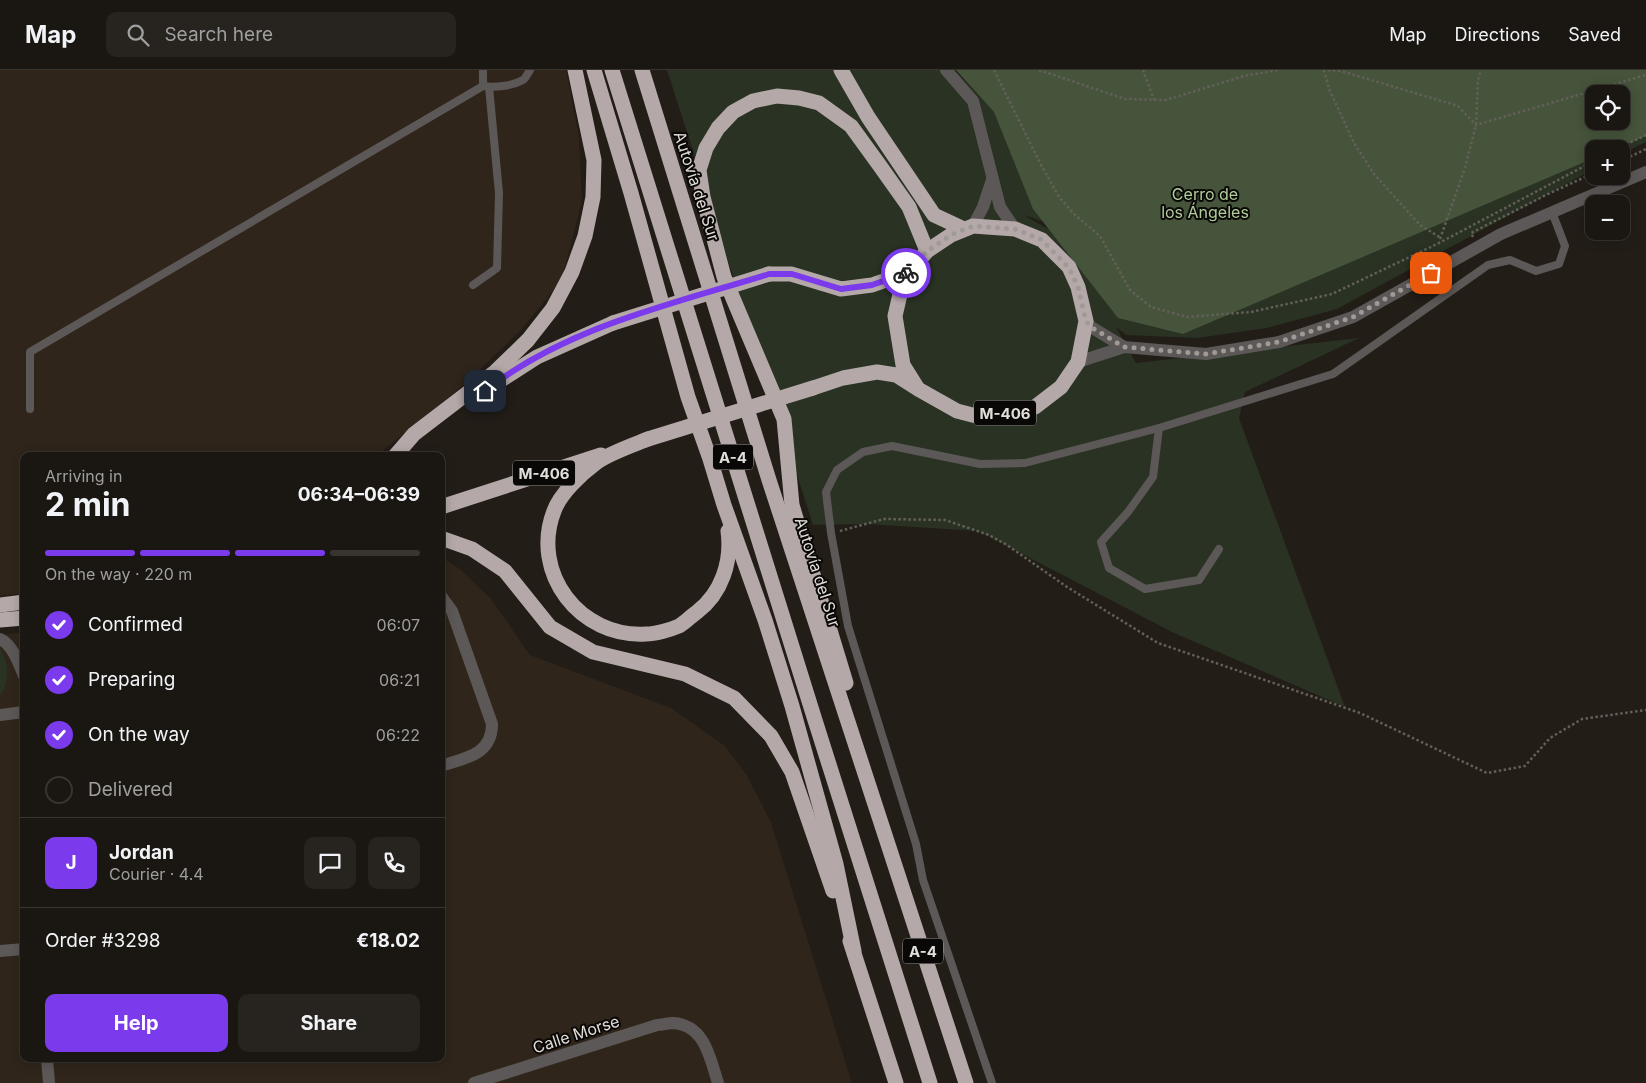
<!DOCTYPE html>
<meta charset="utf-8">
<style>
:root{--surface:#1a1611;--page:#27231f;--text:#f1f3f6;--muted:#9f9f9f;--line:#383531;--accent:#7c3aed}
body{margin:0;font-family:Inter,sans-serif;background:var(--page);color:var(--text);height:100vh;display:flex;flex-direction:column;font-size:19px;white-space:nowrap}
*{box-sizing:border-box;margin:0}
p{font-size:16px;color:var(--muted)}
.icon{flex:none;width:28px;height:28px;fill:none;stroke:currentColor;stroke-width:2;stroke-linecap:round;stroke-linejoin:round}
.map{position:relative;flex:1;overflow:hidden}
.drawer{position:absolute;left:20px;top:382px;width:425px;height:610px;display:flex;flex-direction:column;background:var(--surface);border-radius:10px;box-shadow:0 2px 12px #0003,0 0 0 1px var(--line)}
.drawer>*{flex:none}
.tools{position:absolute;left:1585px;top:15px;display:grid;gap:10px}
.tools a{display:grid;place-items:center;width:45px;height:45px;border-radius:10px;background:var(--surface);box-shadow:0 2px 12px #0003,0 0 0 1px var(--line);font-size:25px}
.pin{position:absolute;display:grid;place-items:center;width:42px;height:42px;color:#fff;margin:-21px;border-radius:10px;box-shadow:0 2px 8px #0006}
.courier{position:absolute;display:grid;place-items:center;width:50px;height:50px;margin:-25px;border:4px solid #7c3aed;border-radius:50%;background:#fff;color:#222;box-shadow:0 1px 6px #0007}
.summary em{font-style:normal;font-weight:700}
.summary div{display:flex;flex-direction:column-reverse}
.summary{display:flex;align-items:center;justify-content:space-between;height:85px;padding:0 25px}
h1{font-size:32px;font-weight:700;line-height:38px}
.bar{display:grid;grid-template-columns:repeat(4,1fr);gap:8px 5px;align-content:center;height:60px;padding:0 25px}
.bar i{height:6px;border-radius:4px;background:var(--line)}
.bar .on{background:var(--accent)}
.bar p{grid-column:span 4}
.line{display:flex;align-items:center;gap:12px;padding:0 25px;border-top:1px solid var(--line)}
.line div{flex:1}
.round{display:grid;place-items:center;flex:none;width:52px;height:52px;border-radius:10px;background:var(--page)}
ol{padding:0 25px;list-style:none}
li{display:flex;align-items:center;gap:15px;height:55px}
li p{margin-inline-start:auto}
li .icon{padding:5px;border-radius:50%;background:var(--accent);color:#fff;stroke-width:4}
li:last-child{color:var(--muted)}
li i{width:28px;height:28px;border:2px solid var(--line);border-radius:50%}
.cta{display:flex;gap:10px;margin-top:auto;padding:10px 25px}
.cta a{flex:1;height:58px;border-radius:10px;background:var(--accent);color:#fff;font-size:20px;font-weight:700;line-height:58px;text-align:center}
.cta a+a{background:var(--page);color:var(--text)}
header{display:flex;align-items:center;gap:30px;box-sizing:border-box;height:70px;padding:0 25px;background:var(--surface);border-bottom:1px solid var(--line)}
header strong{font-size:24px}
nav{display:flex;gap:28px;margin-inline-start:auto;font-size:18px}
.search{width:350px;height:45px;background:var(--page);display:flex;align-items:center;gap:12px;box-sizing:border-box;padding:0 18px;border-radius:10px;color:var(--muted);font-size:19px}
.map>svg:first-child{display:block}
</style>
<header>
<strong>Map</strong>
<div class="search"><svg class="icon" aria-label="search" viewBox="0 0 24 24"><circle cx="10" cy="10" r="6"/><path d="M15 15l6 6"/></svg>Search here</div>
<nav><a>Map</a><a>Directions</a><a>Saved</a></nav>
</header>
<div class="map">
<svg width="1646" height="1013" viewBox="0 0 1646 1013">
<rect width="100%" height="100%" fill="#221d17"/>
<g fill="#2f251b">
<polygon points="0,0 566,0 579,67 582,130 562,210 520,261 465,314 376,386 24,386 24,523 0,526"/>
<polygon points="441,487 460,499 491,529 530,585 671,638 725,676 746,704 771,752 852,1013 0,1013 0,565 24,562 24,989 441,989"/>
</g>
<g fill="#293223" fill-rule="evenodd">
<path d="M667 0H955L986 33 1646 0V72L1621 84V79H1594V99L1337 239 1267 258 1197 268 1126 265 1116 257 1136 293 1359 268 1245 322 1239 348 1345 637 1172 562 978 461 867 454 813 455ZM1594 24H1621V51H1594ZM1021 144 1047 153 1062 167 1022 144Z"/>
<path d="M0 578C9 592 10 612 0 626Z"/>
</g>
<path fill="#46543b" fill-rule="evenodd" d="M956 0H1646V66L1615 79H1594V88L1183 264 1118 248 1033 139 994 42ZM1594 24H1621V51H1594Z"/>
<g fill="none" stroke-linecap="round" stroke-linejoin="round">
<g stroke="#635f59" stroke-width="2.5" stroke-dasharray="2.5 2.5" stroke-linecap="butt">
<polyline points="994,0 1040,93 1059,127 1075,145 1100,166 1130,220 1151,237 1187,247 1251,242 1332,224 1439,173 1594,91"/>
<polyline points="1039,0 1125,29 1166,30 1244,6 1278,0"/>
<polyline points="1143,0 1154,30"/>
<polyline points="1324,0 1329,19 1354,73 1374,104 1420,155 1441,168"/>
<polyline points="1328,0 1341,1 1458,36 1476,55 1646,5"/>
<polyline points="1617,79 1646,65"/>
<polyline points="1621,91 1646,79"/>
<polyline points="1473,167 1471,163 1548,124 1594,103"/>
<polyline points="1440,169 1465,98 1476,55 1478,10 1481,0"/>
<polyline points="840,461 884,449 945,450 989,465 1007,475 1067,517 1158,573 1360,643 1487,703 1525,696 1550,668 1582,649 1646,640"/>
</g>
<g stroke="#5c5857" stroke-width="8">
<polyline points="483,16 483,0"/>
<polyline points="473,215 497,198 499,123 489,17"/>
<path d="M30 339V282L483 16C495 18 512 16 523 10 526 8 528 3 530 0"/>
<polyline points="1159,358 1153,407 1128,442 1101,472 1109,498 1145,519 1199,510 1219,479"/>
<polyline points="992,1013 923,810 916,774 848,556 831,463 826,422 837,400 863,382 892,376 980,394 1025,393 1159,358 1333,304 1488,195 1510,190 1536,201 1559,194 1565,176 1552,142"/>
</g>
<g stroke="#5c5857" stroke-width="12">
<polyline points="946,0 973,31 1000,137 1015,159"/>
<polyline points="973,156 983,137 992,110"/>
<polyline points="1086,251 1091,257 1124,277"/>
<polyline points="1078,292 1124,277 1206,284 1279,272 1353,247 1501,164 1646,102"/>
<path d="M441 526 452 541 492 654C492 685 465 688 441 696"/>
<path d="M0 569C13 575 19 594 24 606"/>
<polyline points="0,645 24,642"/>
<polyline points="0,881 24,879"/>
<polyline points="47,989 49,1013"/>
<path d="M474 1013 657 955C662 955 668 953 673 953 705 955 710 988 718 1013"/>
</g>
<g stroke="#b4a9a8" stroke-width="15">
<polyline points="594,0 631,123 688,327 710,389 724,435 765,550 792,636 836,794 854,881"/>
<polyline points="612,0 814,647 930,1013"/>
<polyline points="642,0 769,410 966,1013"/>
<polyline points="841,0 868,47 934,145 964,159"/>
<polyline points="769,204 791,204 841,219 872,215 909,202"/>
<polyline points="490,317 537,287 613,253"/>
<polyline points="813,318 843,308 877,302 896,305 918,319 957,341 984,348 1035,337 1061,317 1078,292 1086,251 1078,217 1069,197 1042,170 1015,159 973,156 951,165 927,181 909,202 901,220 895,246 903,295 918,319"/>
<path d="M648 369C633 375 607 384 596 393 581 404 560 424 554 441 530 503 580 568 646 564 655 564 670 560 679 556 685 553 691 546 697 542 722 523 732 491 728 461"/>
<polyline points="395,386 414,364 495,302 528,270 553,238 572,202 585,166 593,127 594,90 575,0"/>
<polyline points="441,437 601,385"/>
<polyline points="441,468 472,479 505,501 550,557 593,582 685,604 734,628 771,666 792,702 833,821"/>
<polyline points="0,535 24,532"/>
<polyline points="0,550 24,548"/>
<polyline points="846,613 792,435 784,349 724,207 703,127 699,100 706,78 718,58 733,42 753,31 777,26 799,28 819,33 851,56 880,96 909,137 927,181"/>
<polyline points="850,871 896,1013"/>
</g>
<g stroke="#b4a9a8" stroke-width="15">
<polyline points="613,253 769,204"/>
<polyline points="648,369 813,318"/>
</g>
</g>
<g fill="none" stroke-linecap="round" stroke-linejoin="round">
<polyline stroke="#9f9a96" stroke-width="5" stroke-dasharray="0 9" points="906,203 909,202 927,181 951,165 973,156 1015,159 1042,170 1069,198 1078,217 1086,251 1091,257 1124,277 1206,284 1279,272 1353,247 1431,203"/>
<path stroke="#7c3aed" stroke-width="6" d="M485 321C566 257 672 234 769 204H792L841 219 872 215 906 203"/>
</g>
<g text-anchor="middle" dominant-baseline="central" stroke-width="4" stroke-linejoin="round" paint-order="stroke">
<g fill="#0a0806" stroke="#a19e9a" stroke-width="1">
<rect x="974" y="330.5" width="62" height="25" rx="4"/>
<rect x="713" y="374.5" width="40" height="25" rx="4"/>
<rect x="513" y="390.5" width="62" height="25" rx="4"/>
<rect x="903" y="868.5" width="40" height="25" rx="4"/>
</g>
<g font-size="15" font-weight="bold" fill="#e2deda">
<text x="1005" y="343">M-406</text>
<text x="733" y="387">A-4</text>
<text x="544" y="403">M-406</text>
<text x="923" y="881">A-4</text>
</g>
<g font-size="16" fill="#e2deda" stroke="#0a0806">
<text transform="translate(697 116) rotate(72)">Autovía del Sur</text>
<text transform="translate(818 502) rotate(72)">Autovía del Sur</text>
<text transform="translate(576 964) rotate(-18)">Calle Morse</text>
</g>
<g font-size="16" fill="#b1cd9b" stroke="#0a0806">
<text x="1205" y="124">Cerro de<tspan x="1205" dy="18">los Ángeles</tspan></text>
</g>
</g>
</svg>
<div class="tools">
<a><svg class="icon" aria-label="locate" viewBox="0 0 24 24"><circle cx="12" cy="12" r="6"/><path d="M12 2v4M12 18v4M2 12h4M18 12h4"/></svg></a>
<a>+</a>
<a>−</a>
</div>
<div class="pin" style="left:1431px;top:203px;background:#ea580c"><svg class="icon" aria-label="bag" viewBox="0 0 24 24"><path d="M5 8h14l-1 12H6zM9 8a3 3 0 0 1 6 0"/></svg></div>
<div class="pin" style="left:485px;top:321px;background:#1f2937"><svg class="icon" aria-label="home" viewBox="0 0 24 24"><path d="M3 11l9-7 9 7M6 9v11h12V9"/></svg></div>
<div class="courier" style="left:906px;top:203px"><svg class="icon" aria-label="bike" viewBox="0 0 24 24"><circle cx="6" cy="16" r="4"/><circle cx="18" cy="16" r="4"/><path d="M6 16l4-8h5l3 8M10 8l3 8H6M13 5h3"/></svg></div>
<section class="drawer">
<div class="summary"><div><h1>2 min</h1><p>Arriving in</p></div><em>06:34–06:39</em></div>
<div class="bar"><i class="on"></i><i class="on"></i><i class="on"></i><i></i><p>On the way · 220 m</p></div>
<ol>
<li><svg class="icon" aria-label="check" viewBox="0 0 24 24"><path d="M5 12l5 5 9-10"/></svg>Confirmed<p>06:07</p></li>
<li><svg class="icon" aria-label="check" viewBox="0 0 24 24"><path d="M5 12l5 5 9-10"/></svg>Preparing<p>06:21</p></li>
<li><svg class="icon" aria-label="check" viewBox="0 0 24 24"><path d="M5 12l5 5 9-10"/></svg>On the way<p>06:22</p></li>
<li><i></i>Delivered</li>
</ol>
<div class="line" style="height:90px"><b class="round" style="background:var(--accent);color:#fff">J</b><div><b>Jordan</b><p>Courier · 4.4</p></div><a class="round"><svg class="icon" aria-label="chat" viewBox="0 0 24 24"><path d="M4 5h16v11H9l-5 4z"/></svg></a><a class="round"><svg class="icon" aria-label="phone" viewBox="0 0 24 24"><path d="M5 4h4l2 5-3 2q2 4 5 5l2-3 5 2v4C11 20 4 13 5 4z"/></svg></a></div>
<div class="line" style="height:65px"><div>Order #3298</div><b>€18.02</b></div>
<div class="cta"><a>Help</a><a>Share</a></div>
</section>
</div>
